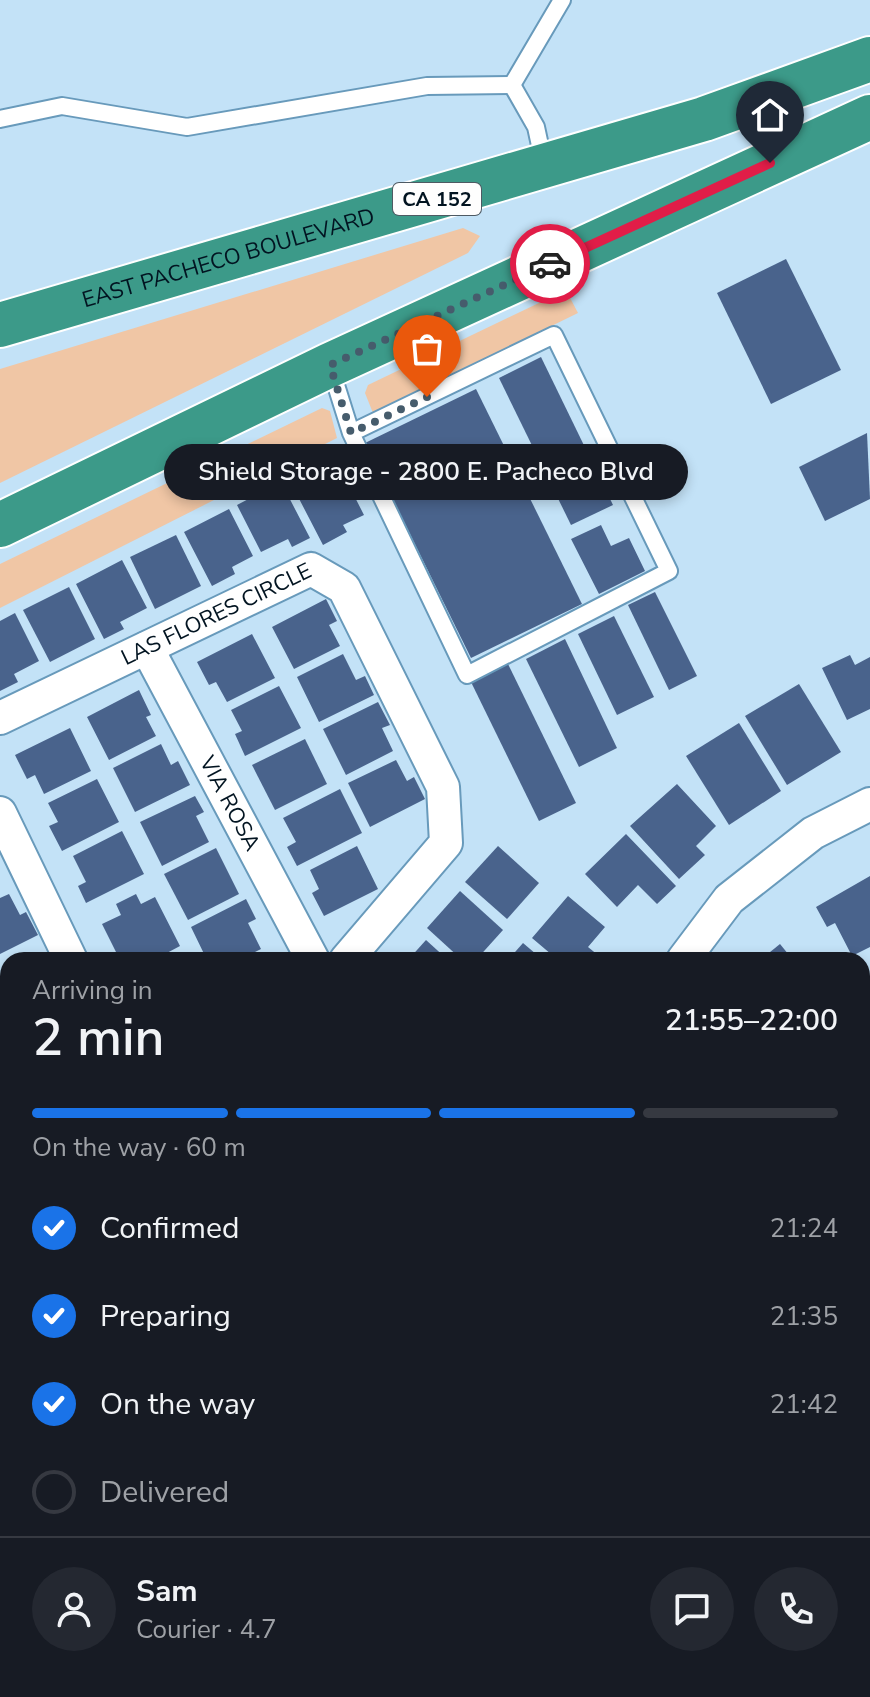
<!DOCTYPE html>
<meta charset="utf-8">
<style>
:root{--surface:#171b24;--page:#242831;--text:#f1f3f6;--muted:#9ea1a6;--line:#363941;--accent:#1a73e8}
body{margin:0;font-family:"Nunito Sans",sans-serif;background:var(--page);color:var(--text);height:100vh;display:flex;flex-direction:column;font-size:30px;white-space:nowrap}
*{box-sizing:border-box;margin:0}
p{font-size:26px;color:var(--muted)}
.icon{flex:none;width:44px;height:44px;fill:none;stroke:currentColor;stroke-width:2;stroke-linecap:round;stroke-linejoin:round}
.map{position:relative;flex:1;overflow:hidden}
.sheet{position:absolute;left:0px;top:952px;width:870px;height:746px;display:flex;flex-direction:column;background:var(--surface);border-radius:24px 24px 0 0;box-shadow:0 4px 12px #0003}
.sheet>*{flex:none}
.pin{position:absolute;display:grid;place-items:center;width:68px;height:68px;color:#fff;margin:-82px -34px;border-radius:50% 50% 50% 0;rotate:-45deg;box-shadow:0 0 8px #0007}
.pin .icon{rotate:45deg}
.courier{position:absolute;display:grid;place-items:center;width:80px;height:80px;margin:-40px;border:6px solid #e11d48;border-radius:50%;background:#fff;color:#222;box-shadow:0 2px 10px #0007}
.bubble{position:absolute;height:56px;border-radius:28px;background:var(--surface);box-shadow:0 4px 12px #0003;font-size:26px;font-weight:600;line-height:56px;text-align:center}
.summary em{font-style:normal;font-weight:600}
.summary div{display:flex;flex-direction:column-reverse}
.summary{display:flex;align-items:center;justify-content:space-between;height:136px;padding:0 32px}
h1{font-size:52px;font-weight:600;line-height:60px}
.bar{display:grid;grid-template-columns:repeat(4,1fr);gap:12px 8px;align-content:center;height:96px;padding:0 32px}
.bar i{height:10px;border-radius:6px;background:var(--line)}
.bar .active{background:var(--accent)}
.bar p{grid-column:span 4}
.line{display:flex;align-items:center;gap:20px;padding:0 32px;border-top:2px solid var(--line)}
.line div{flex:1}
.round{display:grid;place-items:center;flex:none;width:84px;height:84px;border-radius:42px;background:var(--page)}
ol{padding:0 32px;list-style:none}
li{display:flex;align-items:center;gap:24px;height:88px}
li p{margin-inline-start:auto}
li .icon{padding:8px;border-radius:50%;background:var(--accent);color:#fff;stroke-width:4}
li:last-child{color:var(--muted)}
li i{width:44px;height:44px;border:4px solid var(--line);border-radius:50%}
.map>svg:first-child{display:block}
</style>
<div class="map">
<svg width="870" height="1697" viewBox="0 0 870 1697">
<rect width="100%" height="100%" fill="#c3e2f7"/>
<g fill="#f0c6a5">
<polygon points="463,228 480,236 468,253 0,483 0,369"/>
<polygon points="566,290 578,313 373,413 365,393 368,385"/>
<polygon points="322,408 330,411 337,438 0,608 0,564"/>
</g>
<g fill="#49638c">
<polygon points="786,259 841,370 771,404 717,293"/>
<polygon points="541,357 613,505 571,525 499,378"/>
<polygon points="476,389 582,604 471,658 365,443"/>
<polygon points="867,433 870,499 825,521 799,467"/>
<polygon points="339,466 364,515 343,525 347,532 323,545 294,489"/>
<polygon points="281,482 310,538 292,547 288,539 261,552 237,505"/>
<polygon points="229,509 253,556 232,567 235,574 212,586 184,532"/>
<polygon points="601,525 611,546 629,538 645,571 599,594 571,539"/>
<polygon points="176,535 201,586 155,609 130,557"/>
<polygon points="122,560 147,608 120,622 124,629 104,639 76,584"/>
<polygon points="69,587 95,639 50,662 23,610"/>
<polygon points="655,592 697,676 669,690 628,605"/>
<polygon points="326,599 337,621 329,625 340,646 294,669 272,627"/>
<polygon points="15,613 39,661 14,674 18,682 0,691 0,621"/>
<polygon points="614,616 654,697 617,715 578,634"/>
<polygon points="252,634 275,678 227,702 216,682 209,685 197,662"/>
<polygon points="565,639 617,748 579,767 526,659"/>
<polygon points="343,654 356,680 365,676 374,695 319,722 297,677"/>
<polygon points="850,655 855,665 870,657 870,709 847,720 822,668"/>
<polygon points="508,664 576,803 539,821 471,682"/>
<polygon points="799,684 841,752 787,785 745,716"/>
<polygon points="279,686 301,728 245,756 235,734 242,731 231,710"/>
<polygon points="139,690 151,715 146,717 156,736 109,760 87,717"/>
<polygon points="378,702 390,725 382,728 393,751 346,775 323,729"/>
<polygon points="739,723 781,791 729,825 686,756"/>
<polygon points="70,728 91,771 44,794 35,775 27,779 15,755"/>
<polygon points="305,739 327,784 275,810 252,765"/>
<polygon points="161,744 171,765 178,761 190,785 135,812 113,768"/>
<polygon points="396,760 407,781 414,777 425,799 370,827 348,783"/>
<polygon points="97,779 119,822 62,851 49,826 58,822 48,803"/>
<polygon points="677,784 716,826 696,846 705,855 679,879 630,826"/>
<polygon points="340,789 362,833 297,866 287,847 296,842 283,818"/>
<polygon points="195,796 204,812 196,816 209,842 162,866 140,822"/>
<polygon points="122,831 144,874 86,903 78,886 86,882 73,856"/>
<polygon points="626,834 676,886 657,904 638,885 617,907 585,874"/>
<polygon points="357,846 378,889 324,916 312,893 319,889 310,870"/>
<polygon points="498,846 539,883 507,919 465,882"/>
<polygon points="216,848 239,894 188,920 164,874"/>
<polygon points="870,876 870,947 852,956 835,923 827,927 816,907"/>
<polygon points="460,891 503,930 476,960 462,960 427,928"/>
<polygon points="9,894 20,915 26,912 38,935 0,954 0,898"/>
<polygon points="136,894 141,904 155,897 180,946 165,954 168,960 120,960 102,924 121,915 116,904"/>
<polygon points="568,896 605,927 588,947 604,960 558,960 532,938"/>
<polygon points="246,899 256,919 248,923 261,949 239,960 207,960 191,927"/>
<polygon points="426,940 448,960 408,960"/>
<polygon points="523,943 543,960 508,960"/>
<polygon points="780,944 793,960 760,960"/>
<polygon points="870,1208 870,1282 864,1288 862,1216"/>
<polygon points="0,1260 8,1274 0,1279"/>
<polygon points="0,1338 8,1341 8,1373 3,1389"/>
<polygon points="8,1473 8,1548 5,1549 0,1519 0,1474"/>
<polygon points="866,1481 870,1485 870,1523 862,1516 862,1486"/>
<polygon points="870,1649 870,1676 862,1686 862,1656"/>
<polygon points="253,1690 299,1690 295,1697 266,1697"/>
<polygon points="407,1690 437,1690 456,1696 405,1697"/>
<polygon points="820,1690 858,1690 853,1697 828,1697"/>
</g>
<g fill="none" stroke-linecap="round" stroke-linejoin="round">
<defs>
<g id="lane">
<polyline points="512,85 562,0"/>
<polyline points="512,85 536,127 544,164"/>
<polyline points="0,119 62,106 187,127 427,86 512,85"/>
<polyline points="330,366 351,433 467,675 669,571 554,335 351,433"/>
</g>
<g id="street">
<path id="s1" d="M147 648 313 960"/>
<path id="s2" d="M0 718 311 569 344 588 443 787 446 843 346 960"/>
<polyline points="0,813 71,960"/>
<polyline points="683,960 729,899 813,833 870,804"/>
<polyline points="0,1018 8,1013"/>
<polyline points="0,1108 8,1124"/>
<polyline points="862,1364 870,1354"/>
<polyline points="862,1583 870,1588"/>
<polyline points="0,1631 8,1627"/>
<polyline points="144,1690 157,1697"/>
<polyline points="667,1690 681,1697"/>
<polyline points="361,1697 364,1690"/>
</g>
<g id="highway">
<path id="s3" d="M0 325 704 119 870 59"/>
<polyline points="0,525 330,365 870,117"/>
</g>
</defs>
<use href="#lane" stroke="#689abb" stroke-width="20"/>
<use href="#street" stroke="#689abb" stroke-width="36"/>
<use href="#highway" stroke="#fff" stroke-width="48"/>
<use href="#lane" stroke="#fff" stroke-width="16"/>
<use href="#street" stroke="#fff" stroke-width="32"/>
<use href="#highway" stroke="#3c9a89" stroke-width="44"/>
</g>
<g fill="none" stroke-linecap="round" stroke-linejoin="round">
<polyline stroke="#465c6c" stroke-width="8" stroke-dasharray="0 14.4" points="427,397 351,433 330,365 550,264"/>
<polyline stroke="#e11d48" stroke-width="10" points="550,264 770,163"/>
</g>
<g text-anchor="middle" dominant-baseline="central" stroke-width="6" stroke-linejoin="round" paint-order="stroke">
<rect fill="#fefefe" stroke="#4e5a63" stroke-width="2" x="393" y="183" width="88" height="32" rx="6"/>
<g font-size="20" font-weight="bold" fill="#021421">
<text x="437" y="199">CA 152</text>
</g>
<g font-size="22" fill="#021421" stroke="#fefefe">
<text stroke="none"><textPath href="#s3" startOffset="238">EAST PACHECO BOULEVARD</textPath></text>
<text stroke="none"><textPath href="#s2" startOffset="240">LAS FLORES CIRCLE</textPath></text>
<text stroke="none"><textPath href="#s1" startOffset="176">VIA ROSA</textPath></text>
</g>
</g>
</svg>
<div class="pin" style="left:427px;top:397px;background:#ea580c"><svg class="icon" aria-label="bag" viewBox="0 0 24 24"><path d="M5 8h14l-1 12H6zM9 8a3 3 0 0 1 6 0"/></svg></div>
<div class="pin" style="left:770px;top:163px;background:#1f2937"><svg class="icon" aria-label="home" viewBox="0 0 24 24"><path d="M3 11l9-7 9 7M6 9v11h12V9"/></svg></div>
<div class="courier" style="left:550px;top:264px"><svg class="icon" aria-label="car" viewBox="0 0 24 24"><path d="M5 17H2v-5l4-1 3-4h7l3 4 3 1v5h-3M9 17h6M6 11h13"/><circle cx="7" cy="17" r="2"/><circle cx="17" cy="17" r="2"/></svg></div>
<div class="bubble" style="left:164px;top:444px;width:524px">Shield Storage - 2800 E. Pacheco Blvd</div>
<section class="sheet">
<div class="summary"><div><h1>2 min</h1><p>Arriving in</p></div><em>21:55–22:00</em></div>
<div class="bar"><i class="active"></i><i class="active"></i><i class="active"></i><i></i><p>On the way · 60 m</p></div>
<ol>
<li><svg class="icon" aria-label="check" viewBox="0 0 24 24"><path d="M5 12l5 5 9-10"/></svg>Confirmed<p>21:24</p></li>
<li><svg class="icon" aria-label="check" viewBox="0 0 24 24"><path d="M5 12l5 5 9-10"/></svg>Preparing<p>21:35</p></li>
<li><svg class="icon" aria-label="check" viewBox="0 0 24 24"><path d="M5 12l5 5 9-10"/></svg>On the way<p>21:42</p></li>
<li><i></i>Delivered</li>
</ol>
<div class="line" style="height:144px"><a class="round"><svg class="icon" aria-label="person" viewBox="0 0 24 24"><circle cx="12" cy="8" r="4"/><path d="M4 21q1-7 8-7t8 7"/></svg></a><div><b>Sam</b><p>Courier · 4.7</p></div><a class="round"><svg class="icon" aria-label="chat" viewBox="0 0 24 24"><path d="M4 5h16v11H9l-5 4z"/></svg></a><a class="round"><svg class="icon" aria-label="phone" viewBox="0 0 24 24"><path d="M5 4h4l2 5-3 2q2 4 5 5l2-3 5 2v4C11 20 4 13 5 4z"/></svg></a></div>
</section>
</div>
